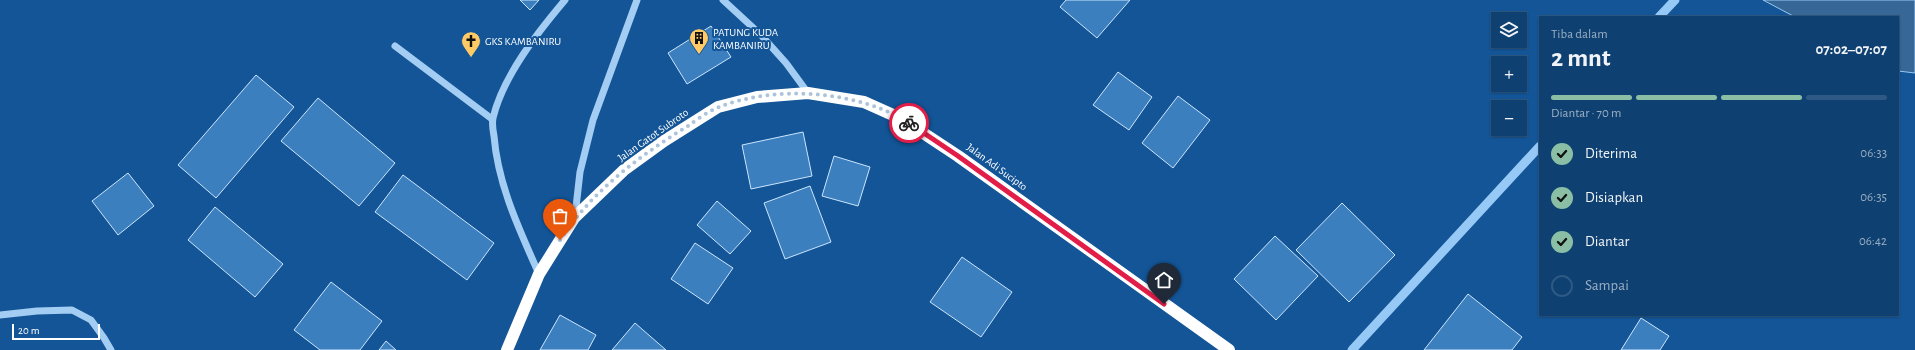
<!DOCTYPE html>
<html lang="id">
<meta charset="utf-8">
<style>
:root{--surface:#0e4071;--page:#1c4b79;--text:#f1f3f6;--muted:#9bafc3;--line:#2e5984;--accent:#8abfa5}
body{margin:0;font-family:"Alegreya Sans",sans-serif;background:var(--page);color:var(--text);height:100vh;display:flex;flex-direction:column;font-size:15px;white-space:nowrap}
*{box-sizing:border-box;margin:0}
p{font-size:13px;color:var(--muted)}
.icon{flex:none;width:22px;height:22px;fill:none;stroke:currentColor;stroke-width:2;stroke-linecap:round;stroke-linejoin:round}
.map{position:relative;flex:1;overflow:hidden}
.sheet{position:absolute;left:1539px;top:16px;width:360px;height:300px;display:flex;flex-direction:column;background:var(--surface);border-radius:0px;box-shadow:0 1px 3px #0004,0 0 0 1px var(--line)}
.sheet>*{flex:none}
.fabs{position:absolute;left:1491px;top:12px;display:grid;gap:8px}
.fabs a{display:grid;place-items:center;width:36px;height:36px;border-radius:0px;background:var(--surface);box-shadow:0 1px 3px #0004,0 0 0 1px var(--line);font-size:20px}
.scale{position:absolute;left:12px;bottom:10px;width:88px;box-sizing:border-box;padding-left:4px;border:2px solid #fff;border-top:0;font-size:11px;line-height:14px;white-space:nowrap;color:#fff;-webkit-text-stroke:3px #135597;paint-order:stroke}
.pin{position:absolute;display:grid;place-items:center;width:34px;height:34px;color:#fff;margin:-41px -17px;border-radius:50% 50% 50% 0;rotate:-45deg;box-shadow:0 0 4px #0007}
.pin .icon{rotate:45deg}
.courier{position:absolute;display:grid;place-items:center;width:40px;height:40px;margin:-20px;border:3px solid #e11d48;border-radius:50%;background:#fff;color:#222;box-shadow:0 1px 5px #0007}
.overview em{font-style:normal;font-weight:700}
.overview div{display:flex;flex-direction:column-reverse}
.overview{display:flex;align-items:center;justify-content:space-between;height:68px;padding:0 12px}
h1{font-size:26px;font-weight:700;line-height:30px}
.bar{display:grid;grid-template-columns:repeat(4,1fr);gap:6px 4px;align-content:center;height:48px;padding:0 12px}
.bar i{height:5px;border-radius:3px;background:var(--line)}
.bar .on{background:var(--accent)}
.bar p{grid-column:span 4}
ol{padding:0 12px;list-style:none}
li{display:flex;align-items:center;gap:12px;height:44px}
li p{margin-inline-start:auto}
li .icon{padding:4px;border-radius:50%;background:var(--accent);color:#111;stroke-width:4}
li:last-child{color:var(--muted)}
li i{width:22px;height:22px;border:2px solid var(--line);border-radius:50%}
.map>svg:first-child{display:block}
</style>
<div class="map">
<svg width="1915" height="350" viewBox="0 0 1915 350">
<rect width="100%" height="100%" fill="#135597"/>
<polygon fill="#376796" stroke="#96c9f6" points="1763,0 1915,0 1915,73 1898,71 1898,17 1795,17"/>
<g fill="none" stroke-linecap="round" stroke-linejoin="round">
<g stroke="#96c9f6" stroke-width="9">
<polyline points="1659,17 1675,0"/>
<polyline points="1352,350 1540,146"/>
</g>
</g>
<g fill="#3c7fbf" stroke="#cce5fd">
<polygon points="520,0 539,0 530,10"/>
<polygon points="1066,0 1130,0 1097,38 1060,7"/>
<polygon points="711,26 731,57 687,84 668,53"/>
<polygon points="1118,72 1152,97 1129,130 1093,105"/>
<polygon points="256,75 294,107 216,198 178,165"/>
<polygon points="1178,96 1210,120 1173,168 1142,143"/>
<polygon points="318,98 395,163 359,206 281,141"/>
<polygon points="803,132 812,176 751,189 742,145"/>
<polygon points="834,156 870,167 858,206 822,196"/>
<polygon points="128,173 154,206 118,235 92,201"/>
<polygon points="403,175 494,243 467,280 375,212"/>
<polygon points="810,186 831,242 785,259 764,203"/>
<polygon points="717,201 751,231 730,254 697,225"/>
<polygon points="1342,203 1395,255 1349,302 1296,250"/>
<polygon points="215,207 283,264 255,297 188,240"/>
<polygon points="1275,236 1318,276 1276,320 1234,279"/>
<polygon points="695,243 733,268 708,304 671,279"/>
<polygon points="962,257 1012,292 981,337 930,302"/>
<polygon points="331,282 382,321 360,350 320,350 294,330"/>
<polygon points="1468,294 1522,337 1512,350 1424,350"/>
<polygon points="560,315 596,335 588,350 540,350"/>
<polygon points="1641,318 1669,336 1660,350 1621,350"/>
<polygon points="635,323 666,350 612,350"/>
<polygon points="386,341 396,350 379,350"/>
</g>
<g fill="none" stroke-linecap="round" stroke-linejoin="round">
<g stroke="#a4cdf3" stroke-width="7">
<polyline points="723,0 761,35 786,63 808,93"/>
<polyline points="395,46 492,119"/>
<polyline points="575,216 580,172 593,120 637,0"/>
<path d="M539 274C519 229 498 185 494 136 493 131 492 123 493 118 503 76 538 32 565 0"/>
<polyline points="0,315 37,311 72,310 91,320 104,338 111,350"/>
</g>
<polyline stroke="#fff" stroke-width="12" points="507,350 539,274 574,218 624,170 664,141 718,107 757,97 808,93 864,102 902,119 958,156 1229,350"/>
</g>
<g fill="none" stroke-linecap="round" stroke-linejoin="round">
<path stroke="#acc4db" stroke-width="4" stroke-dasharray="0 7.2" d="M560 240C591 192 639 156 688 126 697 120 708 111 719 107 776 85 857 90 909 123"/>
<polyline stroke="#e11d48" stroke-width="5" points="909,123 958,156 1164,304"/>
</g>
<defs>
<symbol id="building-pin" viewBox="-11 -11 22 30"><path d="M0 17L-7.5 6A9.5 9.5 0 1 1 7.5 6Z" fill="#ffc966" stroke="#135597"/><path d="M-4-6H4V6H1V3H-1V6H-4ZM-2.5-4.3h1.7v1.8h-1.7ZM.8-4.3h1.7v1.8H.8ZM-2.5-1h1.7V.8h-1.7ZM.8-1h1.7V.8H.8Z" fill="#111"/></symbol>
<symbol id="church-pin" viewBox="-11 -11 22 30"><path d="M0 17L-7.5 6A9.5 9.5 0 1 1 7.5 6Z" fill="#ffc966" stroke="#135597"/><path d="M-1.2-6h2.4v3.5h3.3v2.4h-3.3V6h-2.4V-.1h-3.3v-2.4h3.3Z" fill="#111"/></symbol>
</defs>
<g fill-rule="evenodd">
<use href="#building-pin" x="688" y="27" width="22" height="30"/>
<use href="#church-pin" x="460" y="30" width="22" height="30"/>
</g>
<g text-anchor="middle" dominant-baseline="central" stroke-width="4" stroke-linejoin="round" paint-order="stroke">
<g font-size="11" fill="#fff" stroke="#135597" text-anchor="start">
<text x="713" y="32">PATUNG KUDA<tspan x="713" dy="13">KAMBANIRU</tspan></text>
<text x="485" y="41">GKS KAMBANIRU</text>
</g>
<g font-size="11" fill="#fff" stroke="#135597">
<text transform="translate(653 135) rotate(-35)">Jalan Gatot Subroto</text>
<text transform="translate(997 167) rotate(36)">Jalan Adi Sucipto</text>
</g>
</g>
</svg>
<div class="fabs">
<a><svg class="icon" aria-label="layers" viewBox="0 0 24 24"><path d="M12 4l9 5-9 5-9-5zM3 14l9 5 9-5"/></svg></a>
<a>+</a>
<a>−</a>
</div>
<div class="scale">20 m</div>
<div class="pin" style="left:560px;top:240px;background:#ea580c"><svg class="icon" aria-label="bag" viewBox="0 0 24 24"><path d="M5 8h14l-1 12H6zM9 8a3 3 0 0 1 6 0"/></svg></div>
<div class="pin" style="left:1164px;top:304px;background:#1f2937"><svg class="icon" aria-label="home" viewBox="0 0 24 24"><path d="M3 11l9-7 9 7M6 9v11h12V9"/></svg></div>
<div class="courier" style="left:909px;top:123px"><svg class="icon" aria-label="bike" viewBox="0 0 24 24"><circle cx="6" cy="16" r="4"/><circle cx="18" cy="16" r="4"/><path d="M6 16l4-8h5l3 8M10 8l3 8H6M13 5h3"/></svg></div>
<section class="sheet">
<div class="overview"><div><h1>2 mnt</h1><p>Tiba dalam</p></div><em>07:02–07:07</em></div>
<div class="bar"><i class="on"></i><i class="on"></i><i class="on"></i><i></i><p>Diantar · 70 m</p></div>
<ol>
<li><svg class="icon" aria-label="check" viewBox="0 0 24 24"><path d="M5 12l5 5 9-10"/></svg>Diterima<p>06:33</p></li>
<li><svg class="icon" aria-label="check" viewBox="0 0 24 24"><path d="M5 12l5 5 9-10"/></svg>Disiapkan<p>06:35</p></li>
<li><svg class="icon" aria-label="check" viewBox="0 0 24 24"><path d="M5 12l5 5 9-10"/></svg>Diantar<p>06:42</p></li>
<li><i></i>Sampai</li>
</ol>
</section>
</div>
